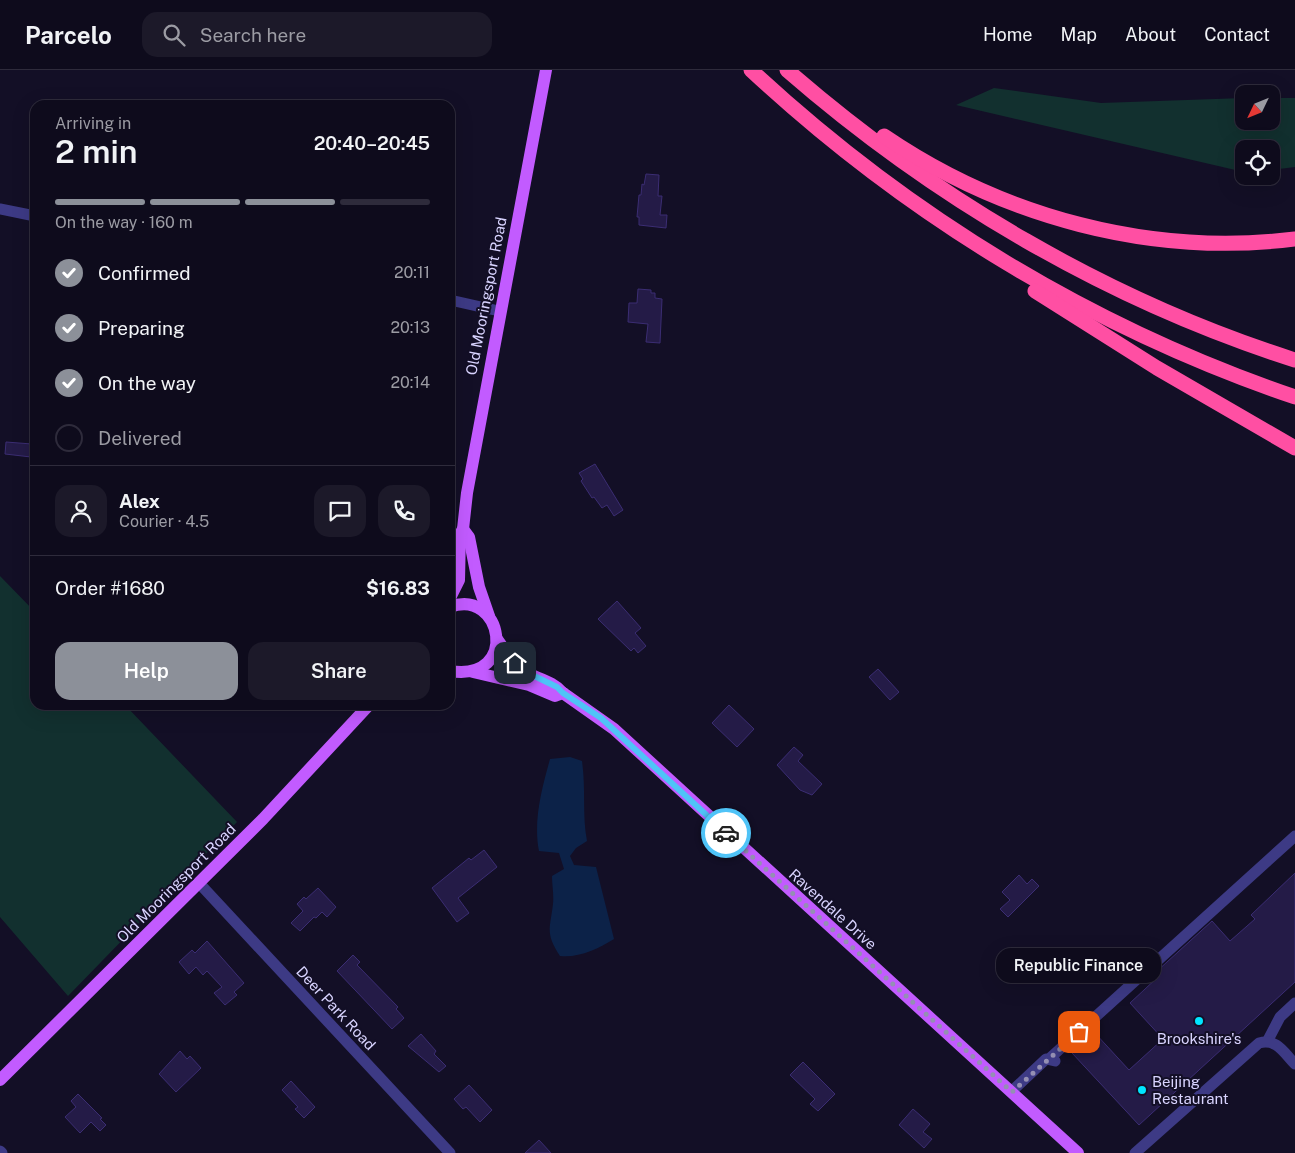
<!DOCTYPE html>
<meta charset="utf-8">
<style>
:root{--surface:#0e0b1c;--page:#1c1929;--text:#f1f3f6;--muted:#9b9ba3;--line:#2e2b3b;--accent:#8c9099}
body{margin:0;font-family:"Public Sans",sans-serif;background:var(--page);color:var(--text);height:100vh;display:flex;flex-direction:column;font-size:19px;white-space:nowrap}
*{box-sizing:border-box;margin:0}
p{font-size:16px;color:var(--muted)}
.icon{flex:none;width:28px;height:28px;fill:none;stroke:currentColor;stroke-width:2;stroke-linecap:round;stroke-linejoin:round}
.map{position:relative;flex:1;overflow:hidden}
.drawer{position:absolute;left:30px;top:30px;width:425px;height:610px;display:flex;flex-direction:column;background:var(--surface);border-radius:15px;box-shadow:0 5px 20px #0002,0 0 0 1px var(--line)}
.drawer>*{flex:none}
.needle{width:32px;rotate:227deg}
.tools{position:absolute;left:1235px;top:15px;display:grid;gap:10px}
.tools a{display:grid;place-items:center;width:45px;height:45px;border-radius:10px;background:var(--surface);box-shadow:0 5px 20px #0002,0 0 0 1px var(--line);font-size:25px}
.pin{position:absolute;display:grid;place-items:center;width:42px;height:42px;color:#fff;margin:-21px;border-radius:10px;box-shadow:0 2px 8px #0006}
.courier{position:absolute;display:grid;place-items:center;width:50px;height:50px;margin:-25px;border:4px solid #4fc3f7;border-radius:50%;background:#fff;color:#222;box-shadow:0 1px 6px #0007}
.bubble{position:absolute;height:35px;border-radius:15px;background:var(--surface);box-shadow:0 5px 20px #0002,0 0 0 1px var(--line);font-size:16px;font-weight:600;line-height:35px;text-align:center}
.summary em{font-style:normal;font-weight:600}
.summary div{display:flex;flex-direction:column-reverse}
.summary{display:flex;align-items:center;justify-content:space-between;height:85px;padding:0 25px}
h1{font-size:32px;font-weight:600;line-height:38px}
.bar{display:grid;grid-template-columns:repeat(4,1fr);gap:8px 5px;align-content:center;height:60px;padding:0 25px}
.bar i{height:6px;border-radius:4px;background:var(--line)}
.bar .active{background:var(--accent)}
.bar p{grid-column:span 4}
.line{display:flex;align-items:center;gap:12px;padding:0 25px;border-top:1px solid var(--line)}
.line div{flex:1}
.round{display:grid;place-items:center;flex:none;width:52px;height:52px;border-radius:15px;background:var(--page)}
ol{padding:0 25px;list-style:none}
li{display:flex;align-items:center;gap:15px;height:55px}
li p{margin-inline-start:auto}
li .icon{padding:5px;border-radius:50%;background:var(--accent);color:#fff;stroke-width:4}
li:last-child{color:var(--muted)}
li i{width:28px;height:28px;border:2px solid var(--line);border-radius:50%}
.cta{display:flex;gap:10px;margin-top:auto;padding:10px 25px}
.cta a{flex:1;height:58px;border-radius:15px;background:var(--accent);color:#fff;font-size:20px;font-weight:600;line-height:58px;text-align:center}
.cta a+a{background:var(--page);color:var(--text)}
header{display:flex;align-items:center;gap:30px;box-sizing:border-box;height:70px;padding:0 25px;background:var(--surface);border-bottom:1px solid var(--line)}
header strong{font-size:24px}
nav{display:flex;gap:28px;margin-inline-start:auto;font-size:18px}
.search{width:350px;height:45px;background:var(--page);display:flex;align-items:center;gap:12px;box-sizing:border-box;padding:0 18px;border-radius:15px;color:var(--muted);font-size:19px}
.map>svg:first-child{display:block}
</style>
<header>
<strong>Parcelo</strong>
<div class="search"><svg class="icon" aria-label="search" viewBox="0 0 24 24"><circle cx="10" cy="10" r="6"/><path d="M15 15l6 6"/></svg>Search here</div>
<nav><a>Home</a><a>Map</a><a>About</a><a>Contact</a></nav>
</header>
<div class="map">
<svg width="1295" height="1083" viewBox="0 0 1295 1083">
<rect width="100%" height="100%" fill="#130f26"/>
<g fill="#12302f">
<polygon points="994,18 1101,33 1244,28 1244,51 1271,51 1271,28 1295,28 1295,97 1271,100 1271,79 1244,79 1244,102 956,35"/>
<polygon points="0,506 35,542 35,635 125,635 237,752 68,926 0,847"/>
</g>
<path fill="#0c2248" d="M570 687 582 691C586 719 582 745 587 771L576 778 570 786 574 795 596 797 614 869C598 879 579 888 560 886 545 863 550 859 553 834 554 825 552 815 552 806L564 799 559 783 539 781C533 751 542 718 550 689Z"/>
<g fill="#241b47" stroke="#3b2d73">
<polygon points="646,104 659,105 658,126 662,126 660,145 667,145 666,158 639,155 639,147 637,147 639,125 641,125 642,114 644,115"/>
<polygon points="638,219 651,220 651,223 655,223 655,228 662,229 660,273 646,272 648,254 628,252 629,233 637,233"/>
<polygon points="6,372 32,374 31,387 5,384"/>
<polygon points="595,394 623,440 614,446 607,435 602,438 594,427 592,428 581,411 583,409 579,403"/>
<polygon points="617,531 641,558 635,563 646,576 638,583 634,578 631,581 598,549"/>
<polygon points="878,599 899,622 890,630 869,607"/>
<polygon points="729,635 754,659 737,677 712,653"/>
<polygon points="794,677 803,685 798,691 822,714 812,725 800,720 777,695"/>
<polygon points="484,780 497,797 458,828 469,843 457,852 432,818 469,788 471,790"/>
<polygon points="1295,803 1295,912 1139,1055 1072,983 1094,962 1129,1000 1163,969 1130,933 1159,906 1156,902 1212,851 1230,871 1255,849 1251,845"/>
<polygon points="1019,805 1027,814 1032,809 1039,816 1008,847 1000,839 1010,830 1002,822"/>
<polygon points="318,818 336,837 327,847 322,842 316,848 314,847 300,861 291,853 303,841 297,834 304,827 306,829"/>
<polygon points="207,871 244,913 234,922 237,925 225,935 214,923 222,917 207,901 203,905 196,897 189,904 179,892 192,880 195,883"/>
<polygon points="353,885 360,892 357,895 398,937 396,939 404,948 392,959 337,901"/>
<polygon points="421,964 436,981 434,984 446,996 439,1002 408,976"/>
<polygon points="180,981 187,989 190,986 201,998 176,1022 159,1004"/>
<polygon points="803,992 835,1024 818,1041 810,1034 815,1029 790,1005"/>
<polygon points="291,1011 315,1037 304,1048 295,1039 298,1037 282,1020"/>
<polygon points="469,1015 492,1040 480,1052 466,1037 463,1039 454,1029"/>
<polygon points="78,1024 102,1048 100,1049 106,1055 100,1061 91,1052 80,1063 65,1047 76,1037 71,1031"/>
<polygon points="913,1039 930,1054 923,1062 932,1069 924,1078 899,1055"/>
<polygon points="539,1070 551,1083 525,1083"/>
</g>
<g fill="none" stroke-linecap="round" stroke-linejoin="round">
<g stroke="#3d3a85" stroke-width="11">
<polyline points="0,139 35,146"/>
<polyline points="450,230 499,241"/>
<polyline points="199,813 450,1083"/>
<polyline points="1268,970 1280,947 1295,933"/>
<polyline points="1050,988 1295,766"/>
<polyline points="1011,1022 1046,989 1055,991"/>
<polyline points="0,1081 2,1083"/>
<path d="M1135 1083 1259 973C1277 968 1284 983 1295 994"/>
</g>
<g stroke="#c25bff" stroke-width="12">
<polyline points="463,459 469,467 479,517 489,546"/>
<polyline points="450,528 459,510 460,464 463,459 467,423 546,0"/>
<path d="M450 537C502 517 521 612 450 601"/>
<path d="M497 569C505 580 513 595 525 602 538 609 553 611 563 623L614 659 1078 1083"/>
<polyline points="473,602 529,615 555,626 563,623"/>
<polyline points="0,1010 263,749 369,635"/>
</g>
<g stroke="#ff4fa3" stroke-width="15">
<path d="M751 0C908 146 1092 258 1295 327"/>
<path d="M787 0C934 128 1109 231 1295 290"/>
<path d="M884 66C1003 147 1151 187 1295 169"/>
<polyline points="1035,221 1157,298 1295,378"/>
</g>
</g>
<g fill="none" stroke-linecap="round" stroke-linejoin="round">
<polyline stroke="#948fb3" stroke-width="5" stroke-dasharray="0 9" points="726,763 1012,1022 1079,962"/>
<polyline stroke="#4fc3f7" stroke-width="6" points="515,593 524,601 557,617 563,623 601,648 726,763"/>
</g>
<g fill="#00e5ff" stroke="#130f26" stroke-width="2">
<circle cx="1199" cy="951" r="5"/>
<circle cx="1142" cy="1020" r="5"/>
</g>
<g text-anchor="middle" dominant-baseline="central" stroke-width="4" stroke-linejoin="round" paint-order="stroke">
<g font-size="15" fill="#d9d4ff" stroke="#130f26">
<text transform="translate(486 226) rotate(-79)">Old Mooringsport Road</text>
<text transform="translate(176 813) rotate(-45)">Old Mooringsport Road</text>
<text transform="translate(833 839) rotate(42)">Ravendale Drive</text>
<text transform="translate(336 938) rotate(47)">Deer Park Road</text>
</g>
<g font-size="15" fill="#d9d4ff" stroke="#130f26">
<text x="1199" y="968">Brookshire's</text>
<text x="1152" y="1011" text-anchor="start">Beijing<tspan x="1152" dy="17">Restaurant</tspan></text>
</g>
</g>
</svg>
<div class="tools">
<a><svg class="needle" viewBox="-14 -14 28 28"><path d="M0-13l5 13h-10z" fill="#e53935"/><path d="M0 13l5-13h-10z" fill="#9b9ba3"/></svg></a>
<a><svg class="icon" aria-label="locate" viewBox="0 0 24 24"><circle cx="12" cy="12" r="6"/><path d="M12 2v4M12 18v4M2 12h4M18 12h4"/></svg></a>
</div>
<div class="pin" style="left:1079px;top:962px;background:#ea580c"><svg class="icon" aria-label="bag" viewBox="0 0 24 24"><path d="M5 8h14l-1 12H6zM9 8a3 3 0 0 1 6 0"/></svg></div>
<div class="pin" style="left:515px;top:593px;background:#1f2937"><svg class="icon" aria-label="home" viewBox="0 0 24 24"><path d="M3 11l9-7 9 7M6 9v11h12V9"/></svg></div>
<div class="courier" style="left:726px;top:763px"><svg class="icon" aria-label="car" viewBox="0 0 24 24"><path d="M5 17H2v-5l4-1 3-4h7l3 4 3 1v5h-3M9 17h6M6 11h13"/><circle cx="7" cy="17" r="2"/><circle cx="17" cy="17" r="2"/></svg></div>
<div class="bubble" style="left:996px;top:878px;width:165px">Republic Finance</div>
<section class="drawer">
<div class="summary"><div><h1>2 min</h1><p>Arriving in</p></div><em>20:40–20:45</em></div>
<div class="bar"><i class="active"></i><i class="active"></i><i class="active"></i><i></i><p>On the way · 160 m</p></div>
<ol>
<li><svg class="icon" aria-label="check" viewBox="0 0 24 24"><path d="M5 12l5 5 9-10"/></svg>Confirmed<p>20:11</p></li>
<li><svg class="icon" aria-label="check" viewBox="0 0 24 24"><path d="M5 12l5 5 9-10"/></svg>Preparing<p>20:13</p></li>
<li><svg class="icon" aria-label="check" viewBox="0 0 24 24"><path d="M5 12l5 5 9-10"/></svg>On the way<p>20:14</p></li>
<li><i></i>Delivered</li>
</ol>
<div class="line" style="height:90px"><a class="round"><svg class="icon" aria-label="person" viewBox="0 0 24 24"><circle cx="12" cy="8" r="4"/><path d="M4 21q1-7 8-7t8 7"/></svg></a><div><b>Alex</b><p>Courier · 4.5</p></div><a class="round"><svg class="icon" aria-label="chat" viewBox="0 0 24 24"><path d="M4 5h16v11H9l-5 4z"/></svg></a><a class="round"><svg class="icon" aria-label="phone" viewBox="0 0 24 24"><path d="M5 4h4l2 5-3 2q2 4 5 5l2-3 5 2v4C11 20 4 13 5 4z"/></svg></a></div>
<div class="line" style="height:65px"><div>Order #1680</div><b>$16.83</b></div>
<div class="cta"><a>Help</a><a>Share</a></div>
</section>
</div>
